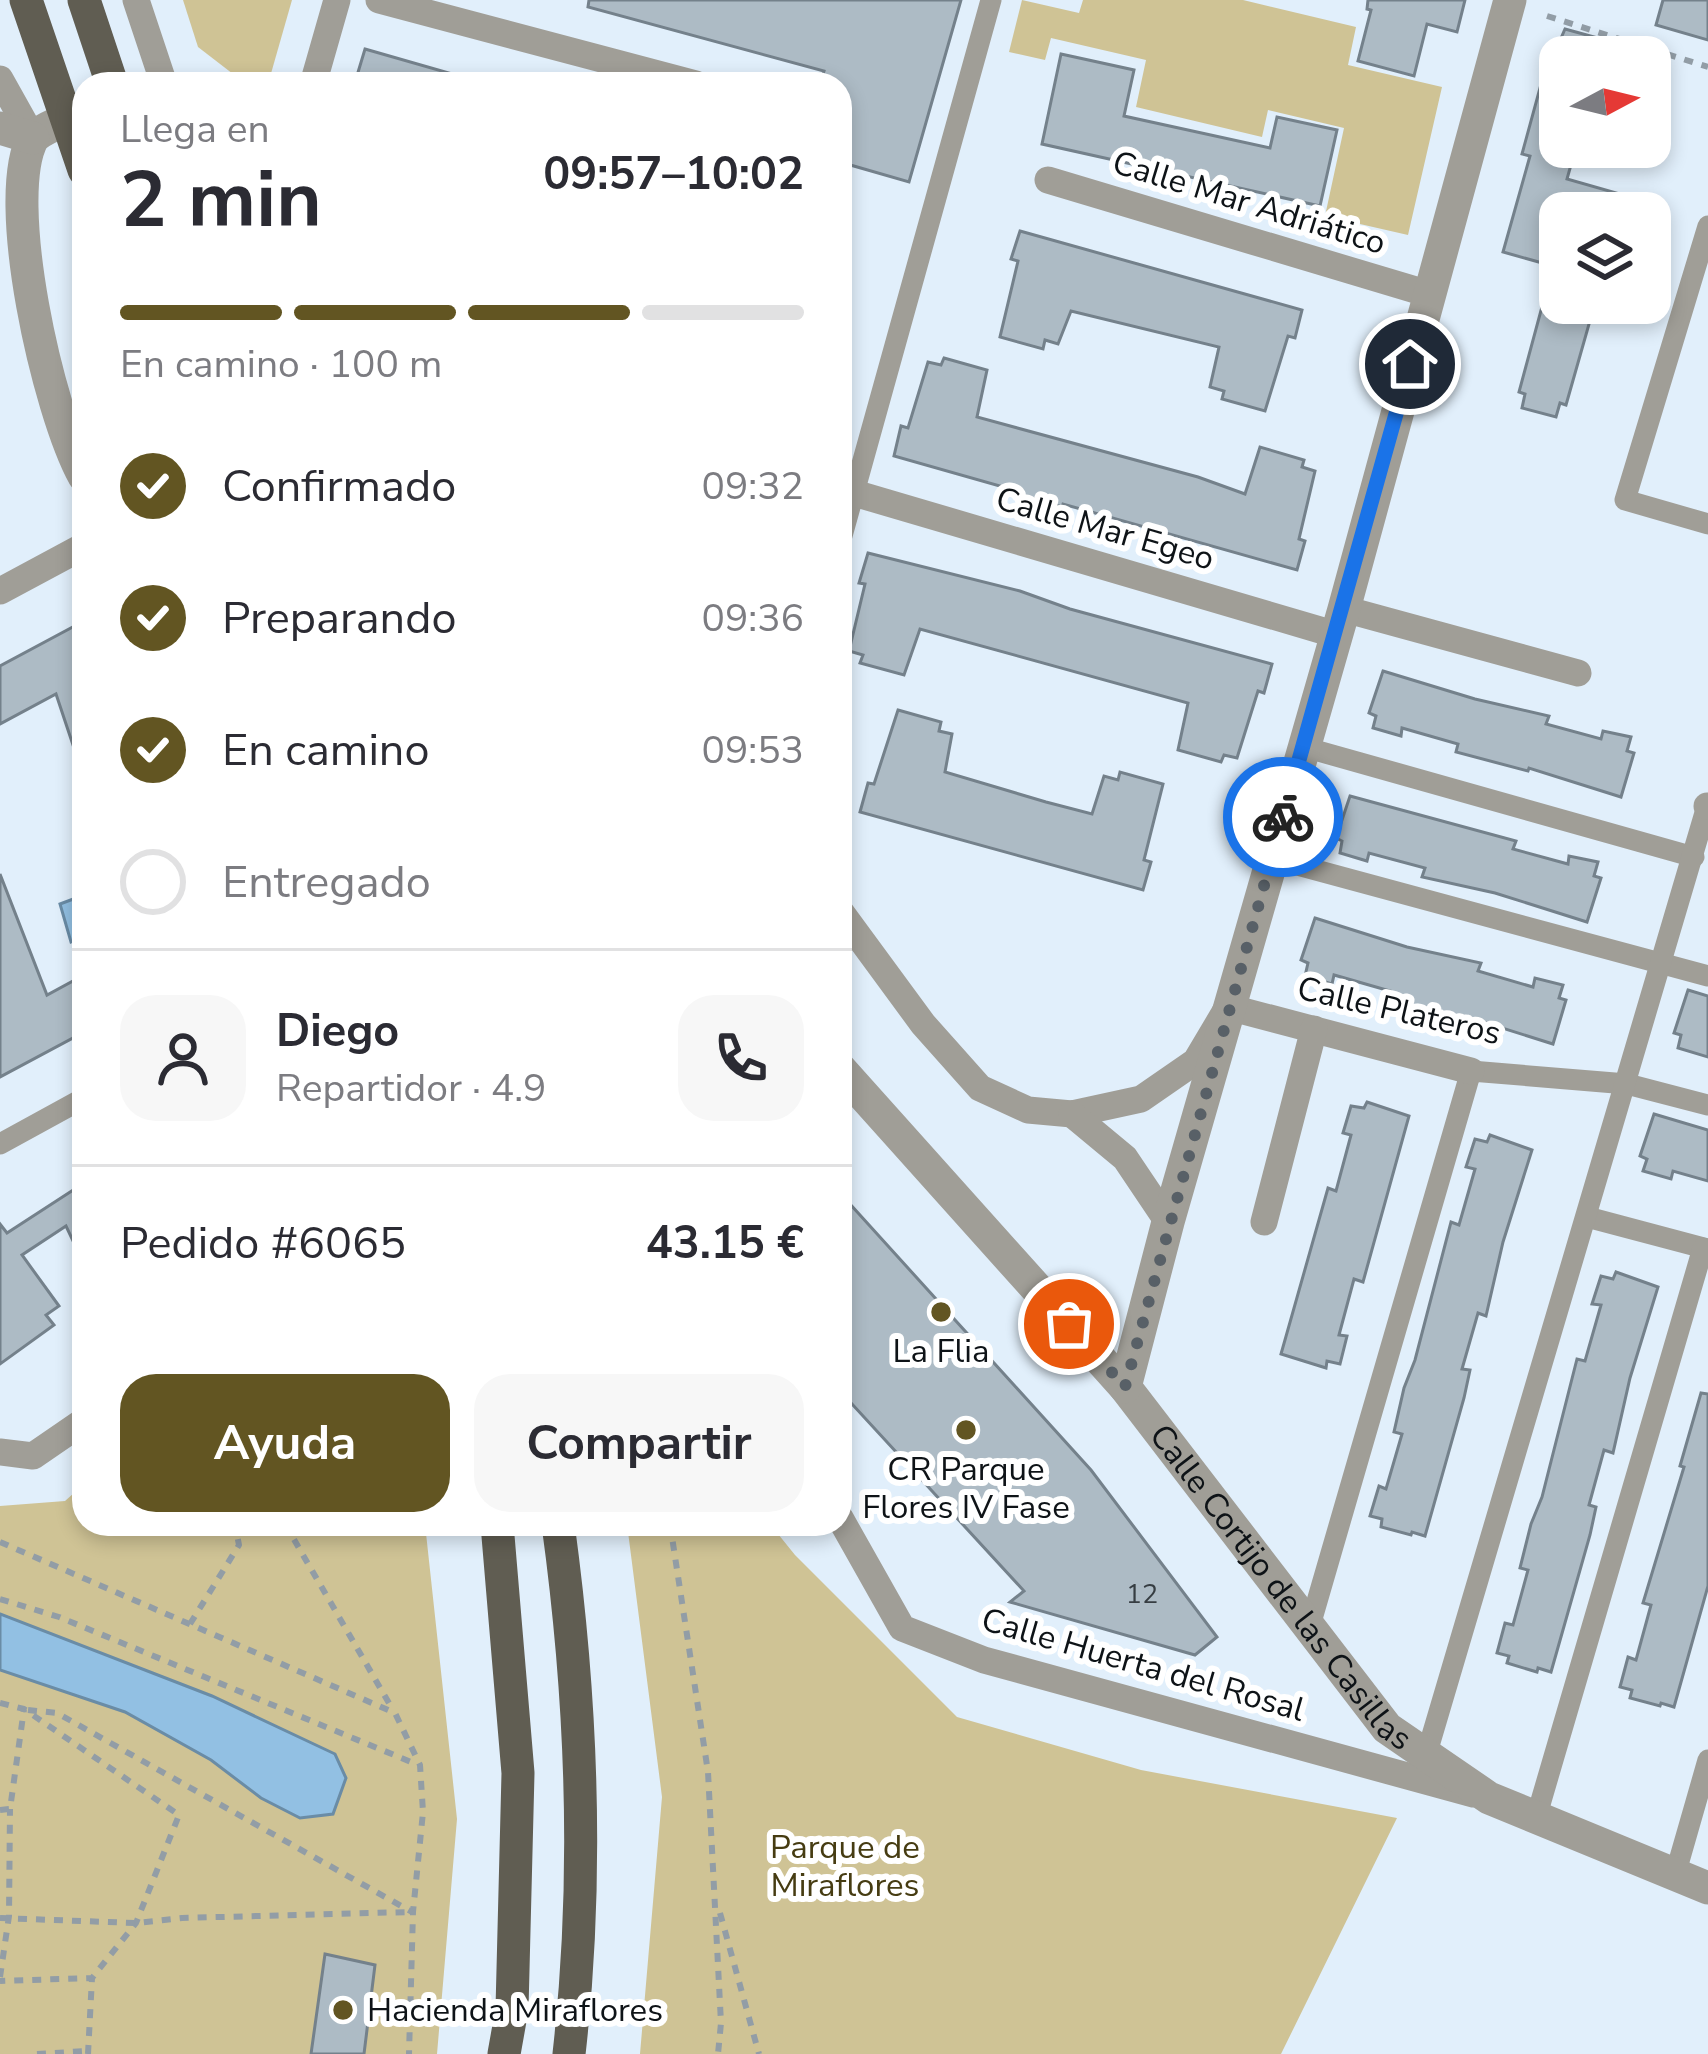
<!DOCTYPE html>
<html lang="es">
<meta charset="utf-8">
<style>
:root{--surface:#fff;--page:#f7f7f7;--text:#2b2b33;--muted:#7c7c81;--line:#e1e1e2;--accent:#625522}
body{margin:0;font-family:"Nunito Sans",sans-serif;background:var(--page);color:var(--text);height:100vh;display:flex;flex-direction:column;font-size:45px;white-space:nowrap}
*{box-sizing:border-box;margin:0}
p{font-size:39px;color:var(--muted)}
.icon{flex:none;width:66px;height:66px;fill:none;stroke:currentColor;stroke-width:2;stroke-linecap:round;stroke-linejoin:round}
.map{position:relative;flex:1;overflow:hidden}
.drawer{position:absolute;left:72px;top:72px;width:780px;height:1464px;display:flex;flex-direction:column;background:var(--surface);border-radius:36px;box-shadow:0 6px 18px #0003}
.drawer>*{flex:none}
.needle{width:78px;rotate:83deg}
.fabs{position:absolute;left:1539px;top:36px;display:grid;gap:24px}
.fabs a{display:grid;place-items:center;width:132px;height:132px;border-radius:24px;background:var(--surface);box-shadow:0 6px 18px #0003;font-size:60px}
.pin{position:absolute;display:grid;place-items:center;width:102px;height:102px;color:#fff;margin:-51px;border:6px solid #fff;border-radius:50%;box-shadow:0 3px 12px #0007}
.courier{position:absolute;display:grid;place-items:center;width:120px;height:120px;margin:-60px;border:9px solid #1a73e8;border-radius:50%;background:#fff;color:#222;box-shadow:0 3px 15px #0007}
.overview em{font-style:normal;font-weight:700}
.overview div{display:flex;flex-direction:column-reverse}
.overview{display:flex;align-items:center;justify-content:space-between;height:204px;padding:0 48px}
h1{font-size:78px;font-weight:700;line-height:90px}
.bar{display:grid;grid-template-columns:repeat(4,1fr);gap:18px 12px;align-content:center;height:144px;padding:0 48px}
.bar i{height:15px;border-radius:9px;background:var(--line)}
.bar .active{background:var(--accent)}
.bar p{grid-column:span 4}
.line{display:flex;align-items:center;gap:30px;padding:0 48px;border-top:3px solid var(--line)}
.line div{flex:1}
.round{display:grid;place-items:center;flex:none;width:126px;height:126px;border-radius:36px;background:var(--page)}
ol{padding:0 48px;list-style:none}
li{display:flex;align-items:center;gap:36px;height:132px}
li p{margin-inline-start:auto}
li .icon{padding:12px;border-radius:50%;background:var(--accent);color:#fff;stroke-width:4}
li:last-child{color:var(--muted)}
li i{width:66px;height:66px;border:6px solid var(--line);border-radius:50%}
.cta{display:flex;gap:24px;margin-top:auto;padding:24px 48px}
.cta a{flex:1;height:138px;border-radius:36px;background:var(--accent);color:#fff;font-size:48px;font-weight:700;line-height:138px;text-align:center}
.cta a+a{background:var(--page);color:var(--text)}
.map>svg:first-child{display:block}
</style>
<div class="map">
<svg width="1708" height="2054" viewBox="0 0 1708 2054">
<rect width="100%" height="100%" fill="#e1effb"/>
<g fill="#cfc395">
<polygon points="183,0 292,0 268,84 246,84 198,47"/>
<polygon points="1022,0 1079,13 1083,0 1243,0 1356,27 1348,65 1442,87 1408,235 1325,216 1344,128 1268,110 1262,137 1136,107 1146,60 1051,38 1045,60 1009,52"/>
<polygon points="84,1484 84,1524 425,1524 457,1819 437,2054 0,2054 0,1506 65,1501"/>
<polygon points="627,1524 770,1524 795,1555 957,1717 1141,1770 1397,1818 1281,2054 640,2054 662,1797"/>
</g>
<g fill="#92c0e3" stroke="#6a8ca6" stroke-width="3">
<polygon points="84,895 84,936 71,942 60,904"/>
<polygon points="0,1614 212,1696 335,1754 346,1778 333,1814 300,1818 261,1798 211,1760 125,1712 0,1670"/>
</g>
<g fill="#adbbc5" stroke="#74818b" stroke-width="3">
<polygon points="589,0 961,0 909,182 840,162 840,84 820,84 824,71 588,7"/>
<polygon points="1368,0 1465,0 1457,32 1427,24 1414,76 1358,61 1371,10 1367,9"/>
<polygon points="1663,0 1708,0 1708,40 1656,25"/>
<polygon points="1565,29 1638,49 1637,57 1560,57 1560,147 1576,147 1567,179 1662,206 1661,213 1560,213 1560,268 1503,252 1530,156 1522,154 1552,44 1558,45"/>
<polygon points="365,49 463,77 462,84 377,84 356,79"/>
<polygon points="1061,54 1134,70 1124,116 1270,148 1277,117 1337,130 1320,206 1042,144"/>
<polygon points="1020,231 1302,310 1295,338 1288,336 1265,411 1222,399 1224,391 1210,387 1219,347 1071,311 1058,344 1045,340 1043,349 1000,337 1018,261 1011,259"/>
<polygon points="1543,303 1595,303 1566,405 1560,403 1556,417 1522,408 1525,394 1519,392"/>
<polygon points="944,358 987,370 977,417 1198,477 1245,494 1260,447 1304,460 1302,467 1315,471 1299,539 1305,541 1297,570 1063,504 1062,507 1006,491 1007,488 894,456 901,426 908,428 928,362 941,365"/>
<polygon points="868,553 1020,591 1070,609 1272,664 1264,693 1258,691 1237,758 1224,755 1221,762 1178,750 1188,703 920,629 904,675 860,663 863,655 849,651 865,584 859,583"/>
<polygon points="84,621 84,762 79,763 56,694 0,724 0,666"/>
<polygon points="1383,671 1475,699 1549,716 1546,724 1601,739 1603,731 1631,737 1627,751 1634,753 1621,797 1529,768 1528,771 1456,752 1458,744 1402,728 1401,736 1373,728 1376,716 1369,713"/>
<polygon points="898,710 941,722 939,731 952,734 945,772 1046,802 1092,814 1104,776 1118,780 1120,772 1163,784 1144,860 1151,862 1143,890 860,812 868,783 874,784"/>
<polygon points="1350,796 1516,841 1513,849 1568,864 1569,856 1598,862 1594,876 1601,878 1587,922 1495,893 1422,877 1425,868 1369,853 1367,861 1340,853 1342,841 1336,838"/>
<polygon points="0,874 47,995 84,975 84,1032 0,1077"/>
<polygon points="1315,918 1407,947 1481,963 1478,971 1533,987 1535,978 1563,985 1559,998 1566,1000 1553,1044 1461,1015 1460,1018 1387,999 1390,991 1334,975 1332,984 1305,976 1308,963 1301,960"/>
<polygon points="1688,990 1708,996 1708,1057 1678,1048 1681,1035 1674,1033"/>
<polygon points="1367,1102 1409,1116 1363,1282 1354,1279 1339,1335 1347,1336 1340,1364 1327,1361 1326,1368 1281,1354 1328,1188 1336,1191 1351,1135 1343,1133 1351,1106 1364,1108"/>
<polygon points="1654,1114 1708,1130 1708,1181 1673,1171 1671,1179 1643,1171 1647,1159 1640,1156"/>
<polygon points="1490,1135 1532,1150 1503,1242 1486,1316 1478,1313 1462,1369 1470,1370 1464,1398 1425,1536 1412,1532 1411,1535 1381,1527 1382,1519 1370,1516 1379,1486 1386,1489 1402,1434 1394,1432 1404,1388 1415,1360 1451,1222 1459,1225 1475,1169 1466,1167 1475,1139 1487,1142"/>
<polygon points="84,1183 84,1264 66,1226 22,1255 59,1306 46,1315 54,1325 0,1364 0,1224 7,1233"/>
<polygon points="840,1193 1091,1470 1217,1637 1195,1655 1010,1602 1024,1591 840,1391"/>
<polygon points="1616,1272 1658,1287 1630,1378 1613,1453 1604,1450 1589,1505 1596,1507 1590,1535 1551,1672 1538,1668 1537,1672 1507,1663 1509,1656 1497,1653 1505,1623 1513,1625 1528,1570 1520,1568 1531,1524 1542,1497 1577,1359 1585,1361 1601,1305 1592,1304 1601,1276 1613,1279"/>
<polygon points="1701,1393 1708,1394 1708,1586 1674,1707 1661,1703 1660,1706 1630,1698 1632,1690 1620,1687 1628,1657 1636,1660 1651,1605 1643,1603 1684,1467 1680,1466"/>
<polygon points="325,1954 375,1965 364,2054 311,2054"/>
</g>
<g fill="none" stroke-linecap="round" stroke-linejoin="round">
<g stroke="#929da6" stroke-width="6" stroke-dasharray="9 9" stroke-linecap="butt">
<polyline points="1547,16 1708,67"/>
<polyline points="285,1524 393,1710"/>
<polyline points="670,1524 708,1772 721,2023 718,2054"/>
<polyline points="0,1542 395,1713 420,1765 423,1812 413,1912 409,2054"/>
<polyline points="0,1599 59,1617 416,1764"/>
<polyline points="190,1624 239,1545 235,1524"/>
<polyline points="0,1703 24,1709 179,1815 136,1923 92,1978 0,1981"/>
<polyline points="28,1710 57,1713 412,1912"/>
<polyline points="0,1810 10,1809 24,1709"/>
<polyline points="720,1913 759,2054"/>
<polyline points="0,1918 136,1923 182,1918 410,1912"/>
<polyline points="0,1977 9,1916 10,1809"/>
<polyline points="37,2054 87,2051"/>
<polyline points="88,2054 92,1978"/>
</g>
<g stroke="#a09e97" stroke-width="21">
<polyline points="1708,226 1625,500 1708,524"/>
<polyline points="840,543 991,0"/>
<polyline points="1304,747 1694,857"/>
<polyline points="1271,858 1708,976"/>
<polyline points="0,1144 84,1098"/>
<polyline points="1587,1217 1708,1249"/>
<polyline points="1309,1629 1471,1071 1627,1084 1708,1105"/>
<polyline points="1423,1766 1707,806"/>
<polyline points="1536,1818 1703,1248"/>
<polyline points="1675,1875 1708,1760"/>
</g>
<g stroke="#a09e97" stroke-width="27">
<polyline points="136,0 164,84"/>
<polyline points="379,0 696,84"/>
<polyline points="0,79 33,138"/>
<polyline points="313,84 337,0"/>
<polyline points="1048,180 1429,294"/>
<polyline points="854,493 1337,635"/>
<polyline points="0,591 84,546"/>
<polyline points="1344,609 1578,673"/>
<polyline points="1707,806 1708,806"/>
<polyline points="840,911 923,1024 980,1088 1028,1110 1072,1114 1141,1099 1196,1061 1228,1007 1471,1071"/>
<polyline points="1072,1114 1125,1158 1168,1222"/>
<polyline points="1264,1222 1314,1029"/>
<polyline points="0,1452 33,1456 84,1421"/>
<polyline points="840,1518 902,1628 984,1660 1473,1794"/>
</g>
<g stroke="#a09e97" stroke-width="33">
<path d="M84 114C69 119 45 126 33 138 0 198 48 411 84 476"/>
<polyline points="0,128 33,138"/>
<path id="s1" d="M840 1069 1125 1387 1387 1728 1489 1798 1708 1888"/>
<polyline points="1125,1387 1168,1222 1344,609 1510,0"/>
</g>
<g stroke="#605d52" stroke-width="33">
<polyline points="26,0 84,170"/>
<polyline points="84,0 112,84"/>
<polyline points="497,1524 518,1773 512,2009 504,2054"/>
<path d="M558 1524C582 1699 589 1878 569 2054"/>
</g>
</g>
<g fill="none" stroke-linecap="round" stroke-linejoin="round">
<polyline stroke="#586067" stroke-width="12" stroke-dasharray="0 21.6" points="1069,1324 1125,1387 1283,817"/>
<polyline stroke="#1a73e8" stroke-width="15" points="1283,817 1410,364"/>
</g>
<g fill="#625522" stroke="#fff" stroke-width="4.5">
<circle cx="941" cy="1312" r="12"/>
<circle cx="966" cy="1430" r="12"/>
<circle cx="343" cy="2010" r="12"/>
</g>
<g text-anchor="middle" dominant-baseline="central" stroke-width="12" stroke-linejoin="round" paint-order="stroke">
<g font-size="27" fill="#363d42">
<text x="1142" y="1594">12</text>
</g>
<g font-size="33" fill="#0e1317" stroke="#fff">
<text transform="translate(1249 203) rotate(17)">Calle Mar Adriático</text>
<text transform="translate(1105 529) rotate(16)">Calle Mar Egeo</text>
<text transform="translate(1399 1011) rotate(13)">Calle Plateros</text>
<text stroke="none"><textPath href="#s1" startOffset="681">Calle Cortijo de las Casillas</textPath></text>
<text transform="translate(1143 1665) rotate(16)">Calle Huerta del Rosal</text>
</g>
<g font-size="33" fill="#0e1317" stroke="#fff">
<text x="941" y="1351">La Flia</text>
<text x="966" y="1469">CR Parque<tspan x="966" dy="38">Flores IV Fase</tspan></text>
<text x="367" y="2010" text-anchor="start">Hacienda Miraflores</text>
</g>
<g font-size="33" fill="#463c12" stroke="#fff">
<text x="845" y="1847">Parque de<tspan x="845" dy="38">Miraflores</tspan></text>
</g>
</g>
</svg>
<div class="fabs">
<a><svg class="needle" viewBox="-14 -14 28 28"><path d="M0-13l5 13h-10z" fill="#e53935"/><path d="M0 13l5-13h-10z" fill="#7c7c81"/></svg></a>
<a><svg class="icon" aria-label="layers" viewBox="0 0 24 24"><path d="M12 4l9 5-9 5-9-5zM3 14l9 5 9-5"/></svg></a>
</div>
<div class="pin" style="left:1069px;top:1324px;background:#ea580c"><svg class="icon" aria-label="bag" viewBox="0 0 24 24"><path d="M5 8h14l-1 12H6zM9 8a3 3 0 0 1 6 0"/></svg></div>
<div class="pin" style="left:1410px;top:364px;background:#1f2937"><svg class="icon" aria-label="home" viewBox="0 0 24 24"><path d="M3 11l9-7 9 7M6 9v11h12V9"/></svg></div>
<div class="courier" style="left:1283px;top:817px"><svg class="icon" aria-label="bike" viewBox="0 0 24 24"><circle cx="6" cy="16" r="4"/><circle cx="18" cy="16" r="4"/><path d="M6 16l4-8h5l3 8M10 8l3 8H6M13 5h3"/></svg></div>
<section class="drawer">
<div class="overview"><div><h1>2 min</h1><p>Llega en</p></div><em>09:57–10:02</em></div>
<div class="bar"><i class="active"></i><i class="active"></i><i class="active"></i><i></i><p>En camino · 100 m</p></div>
<ol>
<li><svg class="icon" aria-label="check" viewBox="0 0 24 24"><path d="M5 12l5 5 9-10"/></svg>Confirmado<p>09:32</p></li>
<li><svg class="icon" aria-label="check" viewBox="0 0 24 24"><path d="M5 12l5 5 9-10"/></svg>Preparando<p>09:36</p></li>
<li><svg class="icon" aria-label="check" viewBox="0 0 24 24"><path d="M5 12l5 5 9-10"/></svg>En camino<p>09:53</p></li>
<li><i></i>Entregado</li>
</ol>
<div class="line" style="height:216px"><a class="round"><svg class="icon" aria-label="person" viewBox="0 0 24 24"><circle cx="12" cy="8" r="4"/><path d="M4 21q1-7 8-7t8 7"/></svg></a><div><b>Diego</b><p>Repartidor · 4.9</p></div><a class="round"><svg class="icon" aria-label="phone" viewBox="0 0 24 24"><path d="M5 4h4l2 5-3 2q2 4 5 5l2-3 5 2v4C11 20 4 13 5 4z"/></svg></a></div>
<div class="line" style="height:156px"><div>Pedido #6065</div><b>43.15 €</b></div>
<div class="cta"><a>Ayuda</a><a>Compartir</a></div>
</section>
</div>
